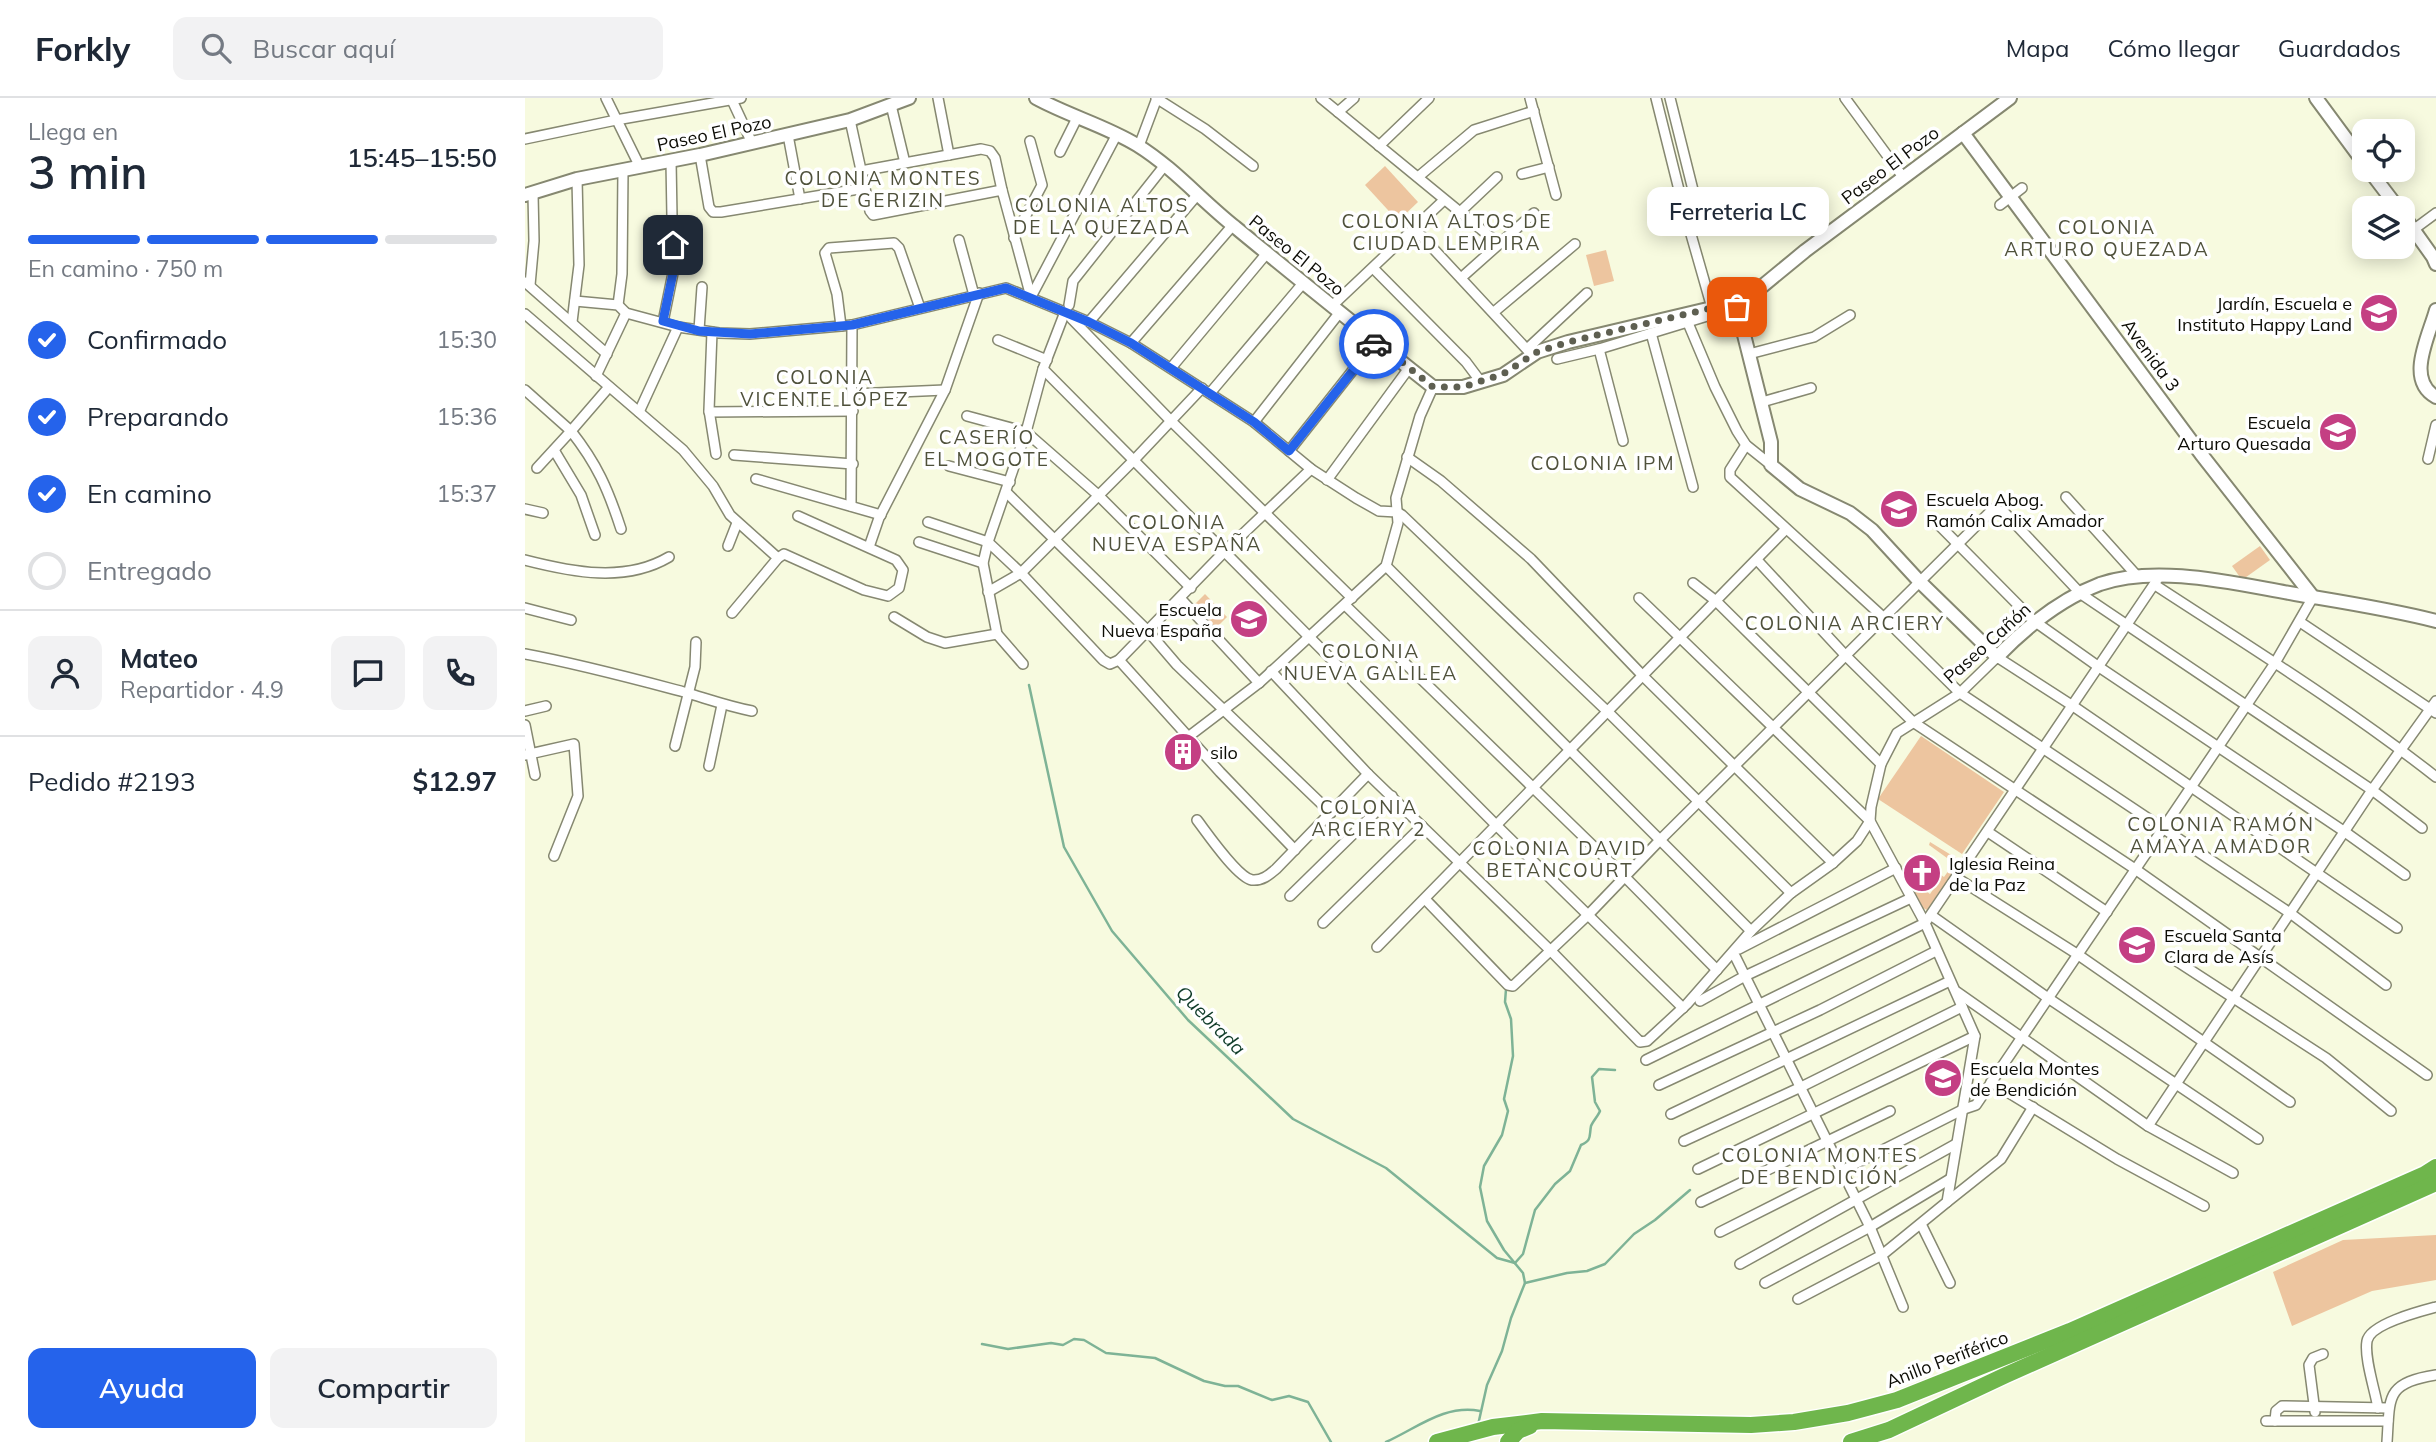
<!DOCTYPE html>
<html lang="es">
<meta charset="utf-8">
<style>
:root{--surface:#fff;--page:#f2f2f3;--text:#1f2937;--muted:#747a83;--line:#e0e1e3;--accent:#2563eb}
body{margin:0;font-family:Mulish,sans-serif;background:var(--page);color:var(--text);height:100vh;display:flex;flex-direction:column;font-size:26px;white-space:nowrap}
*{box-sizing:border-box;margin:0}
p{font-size:23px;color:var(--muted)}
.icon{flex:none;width:38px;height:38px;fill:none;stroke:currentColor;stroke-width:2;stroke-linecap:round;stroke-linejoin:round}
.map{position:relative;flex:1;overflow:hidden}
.details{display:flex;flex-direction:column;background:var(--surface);width:525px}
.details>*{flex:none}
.tools{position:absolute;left:1827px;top:21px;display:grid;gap:14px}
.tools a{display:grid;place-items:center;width:63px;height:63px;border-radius:14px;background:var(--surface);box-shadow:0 4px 18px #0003;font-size:35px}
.pin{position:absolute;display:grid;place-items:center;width:60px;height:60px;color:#fff;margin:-30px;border-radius:14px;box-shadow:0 4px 10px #0006}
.courier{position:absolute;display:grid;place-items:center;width:70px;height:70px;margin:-35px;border:5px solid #2563eb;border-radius:50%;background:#fff;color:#222;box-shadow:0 2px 9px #0007}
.bubble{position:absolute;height:49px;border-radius:14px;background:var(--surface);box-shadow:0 4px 18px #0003;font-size:23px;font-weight:600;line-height:49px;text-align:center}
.headline em{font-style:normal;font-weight:600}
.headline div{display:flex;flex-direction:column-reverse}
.headline{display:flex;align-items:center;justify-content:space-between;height:119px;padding:0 28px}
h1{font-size:46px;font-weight:600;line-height:52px}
.bar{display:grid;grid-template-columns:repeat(4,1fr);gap:10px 7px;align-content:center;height:84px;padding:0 28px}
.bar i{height:9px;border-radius:5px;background:var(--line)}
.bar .on{background:var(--accent)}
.bar p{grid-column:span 4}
.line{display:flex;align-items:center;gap:18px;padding:0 28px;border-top:2px solid var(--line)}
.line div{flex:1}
.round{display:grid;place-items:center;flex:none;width:74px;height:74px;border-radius:14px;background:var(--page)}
ol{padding:0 28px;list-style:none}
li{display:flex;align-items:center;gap:21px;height:77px}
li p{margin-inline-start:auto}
li .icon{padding:7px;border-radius:50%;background:var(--accent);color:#fff;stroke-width:4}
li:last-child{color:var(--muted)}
li i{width:38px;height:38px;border:4px solid var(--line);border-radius:50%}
.primary-button{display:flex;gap:14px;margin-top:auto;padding:14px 28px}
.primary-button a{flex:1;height:80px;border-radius:14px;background:var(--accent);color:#fff;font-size:28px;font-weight:600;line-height:80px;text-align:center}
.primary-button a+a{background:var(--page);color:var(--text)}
header{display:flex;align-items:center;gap:42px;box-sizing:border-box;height:98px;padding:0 35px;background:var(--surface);border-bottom:2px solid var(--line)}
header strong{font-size:33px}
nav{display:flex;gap:38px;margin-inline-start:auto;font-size:24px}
.search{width:490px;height:63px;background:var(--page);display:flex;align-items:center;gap:18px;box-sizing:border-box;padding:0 24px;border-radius:14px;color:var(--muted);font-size:26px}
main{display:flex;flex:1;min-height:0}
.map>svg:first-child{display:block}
</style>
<header>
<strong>Forkly</strong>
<div class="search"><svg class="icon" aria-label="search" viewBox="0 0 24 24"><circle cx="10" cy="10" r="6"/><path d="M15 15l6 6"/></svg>Buscar aquí</div>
<nav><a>Mapa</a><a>Cómo llegar</a><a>Guardados</a></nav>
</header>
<main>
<section class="details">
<div class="headline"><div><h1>3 min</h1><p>Llega en</p></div><em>15:45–15:50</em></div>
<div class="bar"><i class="on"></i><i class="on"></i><i class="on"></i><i></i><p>En camino · 750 m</p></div>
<ol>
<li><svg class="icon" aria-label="check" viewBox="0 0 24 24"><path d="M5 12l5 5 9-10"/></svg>Confirmado<p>15:30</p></li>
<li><svg class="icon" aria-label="check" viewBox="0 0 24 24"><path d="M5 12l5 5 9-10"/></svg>Preparando<p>15:36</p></li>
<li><svg class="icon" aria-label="check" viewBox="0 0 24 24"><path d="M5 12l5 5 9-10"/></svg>En camino<p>15:37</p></li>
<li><i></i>Entregado</li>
</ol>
<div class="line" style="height:126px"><a class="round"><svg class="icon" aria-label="person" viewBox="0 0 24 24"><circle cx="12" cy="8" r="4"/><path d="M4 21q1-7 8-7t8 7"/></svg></a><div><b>Mateo</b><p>Repartidor · 4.9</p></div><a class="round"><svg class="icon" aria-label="chat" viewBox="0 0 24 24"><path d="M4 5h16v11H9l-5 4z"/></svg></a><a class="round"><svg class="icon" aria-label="phone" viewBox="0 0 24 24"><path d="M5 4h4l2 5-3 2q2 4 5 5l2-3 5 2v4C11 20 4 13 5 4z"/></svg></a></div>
<div class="line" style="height:91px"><div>Pedido #2193</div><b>$12.97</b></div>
<div class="primary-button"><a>Ayuda</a><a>Compartir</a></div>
</section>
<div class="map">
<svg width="1911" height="1344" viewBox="0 0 1911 1344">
<rect width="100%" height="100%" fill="#f7fadf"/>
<g fill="#edc59f">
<polygon points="860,68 893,104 873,123 840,87"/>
<polygon points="1081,152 1089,183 1069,188 1061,157"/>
<polygon points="1735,448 1745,462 1717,482 1707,468"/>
<polygon points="680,496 702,519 690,531 668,508"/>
<polygon points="1396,638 1479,694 1437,756 1353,701"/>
<polygon points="1405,744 1436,763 1402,812 1398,810 1382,779 1405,796 1416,780 1402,771 1404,769 1419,779 1429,765 1404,747"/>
<polygon points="1911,1137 1911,1182 1847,1193 1767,1228 1748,1174 1818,1142"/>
</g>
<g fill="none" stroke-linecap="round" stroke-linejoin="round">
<g stroke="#7eb396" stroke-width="2.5">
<polyline points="504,587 539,749 587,833 663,922 768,1021 861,1070 972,1160 990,1165"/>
<path d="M990 1165 998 1156 1010 1112 1030 1086 1045 1073 1056 1047C1067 1042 1064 1039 1066 1028 1068 1023 1073 1018 1075 1013L1070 1004 1067 979 1074 971 1090 972"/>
<polyline points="1000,1185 1042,1175 1062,1173 1080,1166 1109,1136 1130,1122 1165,1092"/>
<polyline points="457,1246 483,1251 526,1245 538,1247 549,1241 559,1242 581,1255 630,1260 679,1283 700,1288 713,1288 747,1302 764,1298 783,1304 806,1344"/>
<polyline points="953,1327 962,1287 977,1253 986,1220 1000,1185 998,1175 979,1152 962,1123 955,1089 959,1068 977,1037 983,1013 979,1001 988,958 986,921 980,904 981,891"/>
<path d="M861 1344C892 1330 920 1306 955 1313"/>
</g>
<defs>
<g id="street">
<polyline points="81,0 115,69"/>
<polyline points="206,0 227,45"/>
<polyline points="413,0 424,57"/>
<polyline points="631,0 680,31 728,68"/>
<polyline points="796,0 974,146"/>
<polyline points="1005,0 1031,97"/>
<polyline points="1131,0 1159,112 1187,210"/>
<polyline points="1145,0 1172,108 1159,112"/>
<polyline points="1320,0 1378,79"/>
<polyline points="366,7 380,65"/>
<polyline points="813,14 829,0"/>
<polyline points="325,22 345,113 348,117 477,92 506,199"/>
<polyline points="263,37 275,101"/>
<polyline points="0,41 91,22 216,0"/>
<polyline points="614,48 632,0"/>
<polyline points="854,48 904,0"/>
<polyline points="535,54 552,20"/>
<polyline points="175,57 184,109 188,114 196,114 340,90"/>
<polyline points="336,73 456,51 465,53 470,60 477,92"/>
<polyline points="997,76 1024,69"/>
<polyline points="893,79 949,32 1009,13"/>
<polyline points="1475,107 1497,90"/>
<polyline points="935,114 972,79"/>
<polyline points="890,131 1008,258"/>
<polyline points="1888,132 1911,115"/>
<polyline points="489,140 517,87 505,43"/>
<polyline points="434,142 449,197"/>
<polyline points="849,171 941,264 956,284"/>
<polyline points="936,180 1009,115"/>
<polyline points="0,184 82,256"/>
<polyline points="5,187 9,143 8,96"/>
<polyline points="506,199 592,36"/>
<polyline points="50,203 93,207 101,215 153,229 194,235 225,236 327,227 481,190 564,224 606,245 729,324 786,371 831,400 854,413 872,414 877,417 1084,615 1266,795"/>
<polyline points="93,207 97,176 98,72"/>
<polyline points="544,207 548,183 640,67"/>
<polyline points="808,207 919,102"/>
<polyline points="969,214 1050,146"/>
<polyline points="0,216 158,352 188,388 205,417 253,460"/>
<polyline points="546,220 646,323 827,500"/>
<polyline points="47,224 54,167 52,81"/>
<polyline points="138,224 148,175 146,63"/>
<polyline points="564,224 673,96"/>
<polyline points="1163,225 1190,289 1212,333 1221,347 1246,367"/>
<polyline points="316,228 312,196 300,155 304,150 369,145 374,150 395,210"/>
<polyline points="174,232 177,189"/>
<polyline points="187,234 184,312 191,356"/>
<polyline points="1126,235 1168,389"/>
<polyline points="473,242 522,262"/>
<polyline points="606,245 708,127"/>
<polyline points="1002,251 1062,195"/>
<polyline points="1074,251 1098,343"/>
<polyline points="1224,256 1289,239 1325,217"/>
<polyline points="1032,261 1074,251 1202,212"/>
<polyline points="646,270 742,155"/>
<polyline points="518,271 972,728 1158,910"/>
<polyline points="71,278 101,215"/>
<polyline points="0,292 46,333 84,289"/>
<polyline points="686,294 779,184"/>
<polyline points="328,296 420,292"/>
<polyline points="1237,304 1286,290"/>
<polyline points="114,314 153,229"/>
<polyline points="184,314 328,313"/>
<polyline points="442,318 501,334 573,397 666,490"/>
<polyline points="729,324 815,214"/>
<polyline points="1221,347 1205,372 1205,379 1358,519 1435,595 1765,815 1861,887"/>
<polyline points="29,352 56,397 70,437"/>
<polyline points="764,353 851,243"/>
<polyline points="209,357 328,366"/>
<polyline points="882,359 916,383 1006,461 1119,579 1308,765"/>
<polyline points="1903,361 1911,327"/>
<polyline points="424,368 485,384"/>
<path d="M12 370 46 333C72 366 83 391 96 431"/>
<polyline points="231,381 356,417"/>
<polyline points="802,382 884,270"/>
<polyline points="481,394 622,532 652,567 806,715"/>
<polyline points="1541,399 1613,479"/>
<polyline points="326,408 327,227"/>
<polyline points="0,411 18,415"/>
<polyline points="403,424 463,444 496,475 578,562 585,566 594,562 695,674 770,752"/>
<polyline points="1411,424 1509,523 1574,569 1820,734 1880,777"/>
<polyline points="394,444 458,465"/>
<polyline points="203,448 212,425"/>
<polyline points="344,449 354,420 420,292 454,195"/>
<path d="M0 462C47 474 100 485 144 459"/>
<polyline points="1232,462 1321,558 1388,624 1610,771 1902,977"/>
<polyline points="861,468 1226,833"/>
<polyline points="1168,485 1191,503 1356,666"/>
<path d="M1630 487C1725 549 1822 609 1911 679"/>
<polyline points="463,494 496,475 609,362 677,290"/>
<polyline points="655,500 734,585"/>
<polyline points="1114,500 1345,723 1400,825 1450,938 1422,1104 1357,1157 1273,1201"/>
<polyline points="820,507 1099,778 1192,872"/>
<polyline points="0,510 46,522"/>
<polyline points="207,515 253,460 259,456 339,492 363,498 374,490 378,472 371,462 273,418"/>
<polyline points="369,519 402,539 420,545 472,536"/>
<polyline points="1775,524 1911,615"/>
<path d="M0 556C54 566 106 580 159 594 183 601 202 608 227 613"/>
<polyline points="594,562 700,453 786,371"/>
<polyline points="498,566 472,536 458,465 463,444 501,334 518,271 540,214"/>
<polyline points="746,573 843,676 1026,853 1115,944 1122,943 1162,906 1226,833 1266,795 1308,765 1332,743 1345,723 1346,709 1356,666 1372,635 1435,595 1472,559 1548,608 1872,830"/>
<polyline points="0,613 21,608"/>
<polyline points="0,627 10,677"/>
<polyline points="663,639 734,585 861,468 873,425 871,400 895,318 908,289"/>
<polyline points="150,648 170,569 171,544"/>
<polyline points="0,657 49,646 53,698 29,758"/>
<polyline points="184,668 197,607"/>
<path d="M672 722C682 735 712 779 727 782 737 783 744 777 751 771L843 676"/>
<polyline points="1463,734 1582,814"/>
<polyline points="1432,780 1552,856 1765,1004"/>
<polyline points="765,798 867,698"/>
<polyline points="900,801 983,887 988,888 1064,816 1136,741 1468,411 1479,414 1556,496 1847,692 1897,730"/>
<polyline points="1407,818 1523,900 1733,1041"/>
<polyline points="798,825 897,728"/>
<polyline points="852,849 1261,431"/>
<polyline points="1214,851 1371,770"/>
<polyline points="1208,854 1345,1129 1378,1209"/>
<polyline points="1650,862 1801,960 1866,1013"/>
<polyline points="1432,894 1623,1028 1708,1075"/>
<polyline points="1175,903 1220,878 1386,800"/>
<polyline points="1121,962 1400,825 1634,479"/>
<polyline points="1466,984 1592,1061 1679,1108"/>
<polyline points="1134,987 1295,912 1411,853"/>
<polyline points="1146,1016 1425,883"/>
<polyline points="1623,1028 1847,692 1911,603"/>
<polyline points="1159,1043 1276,989 1437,909"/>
<polyline points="1173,1071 1450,938"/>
<polyline points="1176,1104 1365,1013"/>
<polyline points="1422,1104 1476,1061 1508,1009"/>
<polyline points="1396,1126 1425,1185"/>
<polyline points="1195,1134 1439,1011 1451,1007 1750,565 1788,499"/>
<polyline points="1215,1166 1431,1046"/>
<polyline points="1240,1185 1345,1129 1425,1081"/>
<path d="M1853 1310C1850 1292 1839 1260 1842 1243 1845 1226 1896 1213 1911 1209"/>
<polyline points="1790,1314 1784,1267 1788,1260 1798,1256"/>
<polyline points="1741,1323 1863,1323"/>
<polyline points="1750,1323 1751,1313 1757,1308 1863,1310"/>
<path d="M1862 1344C1865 1299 1860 1285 1911 1277"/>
</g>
<g id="secondary">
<path d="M511 0C544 18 581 28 612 47 649 70 677 103 710 129 768 177 826 223 884 270L908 289H938L978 277 1012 254 1043 244 1187 210 1212 209 1280 153 1485 0"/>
<polyline points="1791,0 1839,65"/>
<polyline points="1438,35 1676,356 1788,499"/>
<polyline points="1844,72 1873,110"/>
<polyline points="0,97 52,81 175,57 325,22 384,0"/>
<polyline points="1878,117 1908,159 1911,166"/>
<path d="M1212 209 1246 344V367L1275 391 1325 415 1347 432 1394 483 1472 559C1501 529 1536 501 1575 486 1633 466 1711 486 1770 496 1817 504 1864 511 1911 523"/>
<path d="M1911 212C1904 238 1880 282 1911 299"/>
</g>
<g id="highway">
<polyline points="912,1344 968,1329 1017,1323 1226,1327 1269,1324 1323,1315 1372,1302 1545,1233 1900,1076 1911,1069"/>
<polyline points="983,1344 993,1333 1005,1328"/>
<polyline points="1326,1344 1364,1332 1481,1277 1911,1085"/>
</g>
</defs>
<use href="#street" stroke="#868871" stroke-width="12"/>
<use href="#secondary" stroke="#868871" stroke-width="16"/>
<use href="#highway" stroke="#fff" stroke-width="19"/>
<use href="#street" stroke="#fff" stroke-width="9"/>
<use href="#secondary" stroke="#fff" stroke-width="12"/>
<use href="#highway" stroke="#6fb64c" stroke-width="16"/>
</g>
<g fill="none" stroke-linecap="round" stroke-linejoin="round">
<polyline stroke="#5e5f51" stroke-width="7" stroke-dasharray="0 12.6" points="849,246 851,243 908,289 938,289 978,276 1012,254 1043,244 1187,210 1212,209"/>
<polyline stroke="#2563eb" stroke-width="9" points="148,147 148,175 138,223 174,233 225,236 327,227 481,190 564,224 606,245 729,324 764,353 849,246"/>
</g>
<defs>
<symbol id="school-disc" viewBox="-11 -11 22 22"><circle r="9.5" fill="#c43f83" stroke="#fff"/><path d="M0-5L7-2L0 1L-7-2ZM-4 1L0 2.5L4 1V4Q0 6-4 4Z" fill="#fff"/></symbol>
<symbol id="building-disc" viewBox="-11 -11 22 22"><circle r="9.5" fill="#c43f83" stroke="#fff"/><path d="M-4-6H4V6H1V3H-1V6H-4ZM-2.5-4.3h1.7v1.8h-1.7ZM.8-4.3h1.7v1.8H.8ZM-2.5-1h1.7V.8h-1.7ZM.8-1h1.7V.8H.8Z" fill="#fff"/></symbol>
<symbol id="church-disc" viewBox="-11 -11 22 22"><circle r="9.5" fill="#c43f83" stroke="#fff"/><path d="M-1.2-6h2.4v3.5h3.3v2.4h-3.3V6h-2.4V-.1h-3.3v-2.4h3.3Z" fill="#fff"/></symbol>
</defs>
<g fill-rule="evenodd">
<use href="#school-disc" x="1832" y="193" width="44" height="44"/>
<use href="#school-disc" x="1791" y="312" width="44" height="44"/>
<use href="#school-disc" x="1352" y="389" width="44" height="44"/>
<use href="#school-disc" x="702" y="499" width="44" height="44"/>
<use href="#building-disc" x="636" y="632" width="44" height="44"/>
<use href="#church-disc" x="1375" y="753" width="44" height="44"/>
<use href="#school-disc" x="1590" y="825" width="44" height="44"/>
<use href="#school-disc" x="1396" y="958" width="44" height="44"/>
</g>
<g text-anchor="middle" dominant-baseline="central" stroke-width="7" stroke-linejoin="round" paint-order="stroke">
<g font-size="18" fill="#0c0c05" stroke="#fff">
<text transform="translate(189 35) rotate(-12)">Paseo El Pozo</text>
<text transform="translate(1365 67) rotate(-37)">Paseo El Pozo</text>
<text transform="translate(772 157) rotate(39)">Paseo El Pozo</text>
<text transform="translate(1626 257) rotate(54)">Avenida 3</text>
<text transform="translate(1462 545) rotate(-42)">Paseo Cañón</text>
<text transform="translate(1422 1261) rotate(-21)">Anillo Periférico</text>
</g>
<g font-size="18" fill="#0c0c05" stroke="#fff" text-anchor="start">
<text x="1827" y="205" text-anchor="end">Jardín, Escuela e<tspan x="1827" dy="21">Instituto Happy Land</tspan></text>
<text x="1786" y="324" text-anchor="end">Escuela<tspan x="1786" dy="21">Arturo Quesada</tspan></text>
<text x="1401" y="401">Escuela Abog.<tspan x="1401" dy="21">Ramón Calix Amador</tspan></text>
<text x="697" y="511" text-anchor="end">Escuela<tspan x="697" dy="21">Nueva España</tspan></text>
<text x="685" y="654">silo</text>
<text x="1424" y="765">Iglesia Reina<tspan x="1424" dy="21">de la Paz</tspan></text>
<text x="1639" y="837">Escuela Santa<tspan x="1639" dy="21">Clara de Asís</tspan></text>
<text x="1445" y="970">Escuela Montes<tspan x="1445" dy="21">de Bendición</tspan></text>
</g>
<g font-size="19" letter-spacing="2" fill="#4f513b" stroke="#fff">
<text x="358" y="80">COLONIA MONTES<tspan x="358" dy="22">DE GERIZIN</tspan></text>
<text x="577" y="107">COLONIA ALTOS<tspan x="577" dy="22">DE LA QUEZADA</tspan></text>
<text x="922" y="123">COLONIA ALTOS DE<tspan x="922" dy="22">CIUDAD LEMPIRA</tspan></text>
<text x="1582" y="129">COLONIA<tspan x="1582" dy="22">ARTURO QUEZADA</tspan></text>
<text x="300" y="279">COLONIA<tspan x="300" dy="22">VICENTE LÓPEZ</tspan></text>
<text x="462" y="339">CASERÍO<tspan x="462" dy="22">EL MOGOTE</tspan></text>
<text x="1078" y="365">COLONIA IPM</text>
<text x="652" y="424">COLONIA<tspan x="652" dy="22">NUEVA ESPAÑA</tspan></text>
<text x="1320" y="525">COLONIA ARCIERY</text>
<text x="846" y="553">COLONIA<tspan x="846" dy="22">NUEVA GALILEA</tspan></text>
<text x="844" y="709">COLONIA<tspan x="844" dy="22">ARCIERY 2</tspan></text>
<text x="1696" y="726">COLONIA RAMÓN<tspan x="1696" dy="22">AMAYA AMADOR</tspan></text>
<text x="1035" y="750">COLONIA DAVID<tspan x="1035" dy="22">BETANCOURT</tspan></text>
<text x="1295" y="1057">COLONIA MONTES<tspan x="1295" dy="22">DE BENDICIÓN</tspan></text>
</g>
<g font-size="19" font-style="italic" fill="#103c29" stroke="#fff">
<text transform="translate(686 922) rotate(45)">Quebrada</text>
</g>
</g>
</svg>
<div class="tools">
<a><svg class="icon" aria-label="locate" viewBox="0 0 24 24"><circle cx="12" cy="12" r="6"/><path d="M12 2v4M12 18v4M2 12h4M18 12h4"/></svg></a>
<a><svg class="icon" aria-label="layers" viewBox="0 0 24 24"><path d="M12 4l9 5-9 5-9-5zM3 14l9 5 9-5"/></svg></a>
</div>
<div class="pin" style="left:1212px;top:209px;background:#ea580c"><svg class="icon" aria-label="bag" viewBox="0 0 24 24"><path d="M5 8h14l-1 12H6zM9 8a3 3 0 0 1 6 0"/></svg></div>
<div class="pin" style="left:148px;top:147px;background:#1f2937"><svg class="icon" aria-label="home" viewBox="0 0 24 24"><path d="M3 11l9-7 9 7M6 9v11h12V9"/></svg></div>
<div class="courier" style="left:849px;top:246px"><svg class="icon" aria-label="car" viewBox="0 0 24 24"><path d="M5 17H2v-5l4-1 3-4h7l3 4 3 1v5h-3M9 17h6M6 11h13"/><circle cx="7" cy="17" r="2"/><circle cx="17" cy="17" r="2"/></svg></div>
<div class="bubble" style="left:1122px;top:89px;width:182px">Ferreteria LC</div>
</div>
</main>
